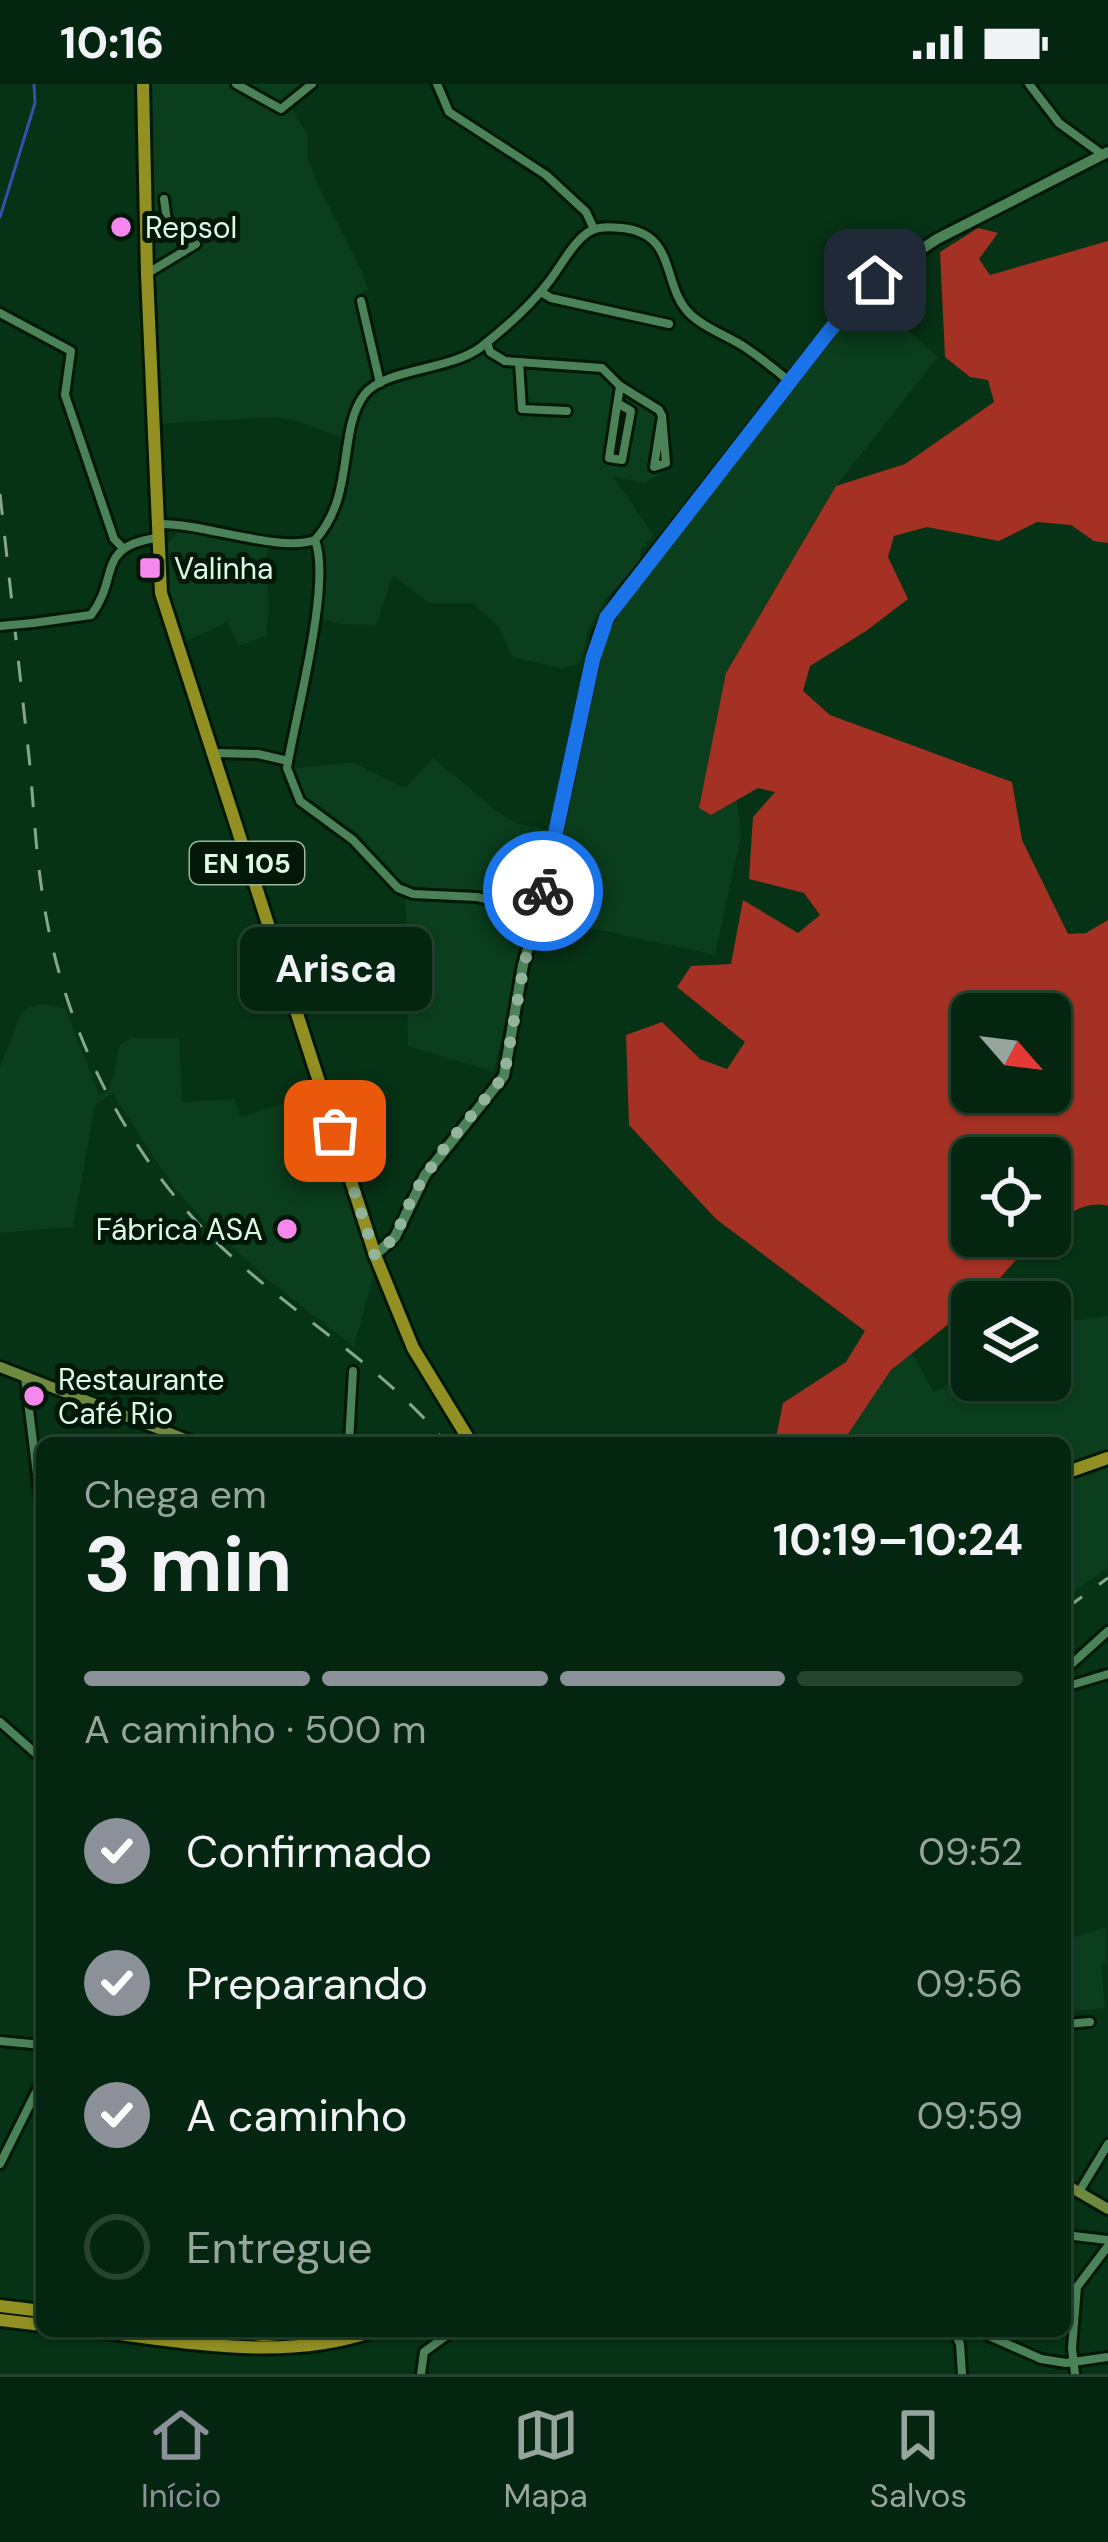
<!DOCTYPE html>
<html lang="pt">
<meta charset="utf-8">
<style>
:root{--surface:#042610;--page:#12321e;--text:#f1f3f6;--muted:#97a59f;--line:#254330;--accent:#8c9099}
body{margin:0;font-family:"DM Sans",sans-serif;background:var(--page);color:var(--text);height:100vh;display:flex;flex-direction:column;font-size:45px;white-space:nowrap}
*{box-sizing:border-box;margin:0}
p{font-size:39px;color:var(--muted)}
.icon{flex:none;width:66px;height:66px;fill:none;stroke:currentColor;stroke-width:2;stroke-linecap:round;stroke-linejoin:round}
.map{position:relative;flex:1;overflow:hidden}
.panel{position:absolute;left:36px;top:1353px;width:1035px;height:900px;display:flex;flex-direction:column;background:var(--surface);border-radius:18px;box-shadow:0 3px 9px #0004,0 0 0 3px var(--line)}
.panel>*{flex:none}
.needle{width:78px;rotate:118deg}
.controls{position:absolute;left:951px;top:909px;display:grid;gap:24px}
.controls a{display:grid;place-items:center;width:120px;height:120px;border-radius:18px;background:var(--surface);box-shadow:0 3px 9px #0004,0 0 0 3px var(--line);font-size:60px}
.pin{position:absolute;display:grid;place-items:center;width:102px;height:102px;color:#fff;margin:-51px;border-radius:24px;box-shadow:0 6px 18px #0006}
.courier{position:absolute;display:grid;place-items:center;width:120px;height:120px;margin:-60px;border:9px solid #1a73e8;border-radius:50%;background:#fff;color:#222;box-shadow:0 3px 15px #0007}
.bubble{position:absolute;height:84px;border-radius:18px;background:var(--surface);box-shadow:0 3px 9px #0004,0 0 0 3px var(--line);font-size:39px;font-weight:700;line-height:84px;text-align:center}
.head em{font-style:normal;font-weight:700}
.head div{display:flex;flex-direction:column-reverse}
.head{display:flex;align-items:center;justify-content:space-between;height:204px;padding:0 48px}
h1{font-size:78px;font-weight:700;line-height:90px}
.bar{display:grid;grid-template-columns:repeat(4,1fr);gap:18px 12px;align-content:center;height:144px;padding:0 48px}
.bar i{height:15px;border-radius:9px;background:var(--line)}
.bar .active{background:var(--accent)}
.bar p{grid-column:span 4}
ol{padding:0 48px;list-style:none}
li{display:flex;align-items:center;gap:36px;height:132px}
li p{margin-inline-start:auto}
li .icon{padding:12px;border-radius:50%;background:var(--accent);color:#fff;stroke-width:4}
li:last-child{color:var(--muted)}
li i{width:66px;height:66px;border:6px solid var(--line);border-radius:50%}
.status{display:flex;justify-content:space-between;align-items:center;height:84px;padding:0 60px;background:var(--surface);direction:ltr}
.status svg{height:33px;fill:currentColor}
.menu{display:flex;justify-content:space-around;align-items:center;height:168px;border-top:3px solid var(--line);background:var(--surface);font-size:33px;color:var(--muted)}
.menu a{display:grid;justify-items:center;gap:6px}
.menu .active{color:var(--accent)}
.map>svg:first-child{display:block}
</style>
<div class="status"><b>10:16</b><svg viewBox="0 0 49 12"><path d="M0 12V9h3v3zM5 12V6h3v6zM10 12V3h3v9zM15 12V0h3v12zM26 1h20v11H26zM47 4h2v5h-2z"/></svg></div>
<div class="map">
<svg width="1108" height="2290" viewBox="0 0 1108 2290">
<rect width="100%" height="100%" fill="#063215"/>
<g fill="#0b3e1d">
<polygon points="149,0 311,0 289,19 308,53 307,73 319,103 362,187 368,206 362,208 358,218 380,297 455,280 483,261 493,274 598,284 611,293 619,290 625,302 661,319 673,382 645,399 613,393 654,451 640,467 641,477 608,512 587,548 582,576 576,581 561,584 513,573 499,543 472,519 429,519 393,491 376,541 343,540 311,533 319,458 336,414 345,355 306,340 276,333 158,340 146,3"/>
<polygon points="868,211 938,273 836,402 726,589 711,731 737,716 741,752 715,871 529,831 494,988 408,962 405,804 357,749 308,716 290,685 352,678 405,704 433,674 499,729 516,739 553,747 601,553 624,511"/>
<polygon points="183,442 272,454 265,475 269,525 266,552 238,562 228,538 182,559 168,505 165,462"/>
<polygon points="44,920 65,925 100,1012 110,1005 120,961 132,954 179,954 182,1018 235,1015 240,1033 315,1010 374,1190 354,1263 268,1196 204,1137 174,1104 112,1009 95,1022 73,1143 0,1149 0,983 21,930 29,923"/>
<polygon points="1059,1215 1070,1237 1108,1232 1108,1483 1065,1515 1065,1359 842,1359 891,1286 911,1268 934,1308 972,1288 972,1296 1050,1296 1050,1220"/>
<polygon points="1106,1843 1106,1879 1101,1880 1105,1924 1065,1928 1065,1856"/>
</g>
<path fill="#a43124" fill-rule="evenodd" d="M978 144 998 149 979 175 990 191 1108 157V459L1094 457 1071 441 1037 438 999 457 927 443 894 452 888 473 908 515 866 547 810 582 803 607 830 631 1012 698 1022 756 1068 850 1086 849 1108 836V1122C1086 1116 1068 1130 1050 1143V1074H972V1152H1037L985 1211 891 1286 842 1359H775L783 1319 846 1278 865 1247 716 1135 629 1041 626 951 662 938 700 975 727 985 745 958 677 903 691 882 731 880 743 816 798 849 820 831 804 809 749 795 753 733 775 708 758 704 711 731 699 724 726 589 836 402 905 380 994 318 988 296 970 293 945 273 940 168ZM972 930H1050V1008H972Z"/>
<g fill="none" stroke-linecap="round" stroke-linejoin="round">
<polyline stroke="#3a4ead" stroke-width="3" points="0,133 35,19 34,0"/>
<defs>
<g id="minor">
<polyline points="236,0 281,25 312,0"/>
<polyline points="437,0 449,28 546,91 586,128 594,145"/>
<polyline points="1029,0 1059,39 1103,71"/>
<polyline points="148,189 196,160 167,136 164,115"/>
<polyline points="541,208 551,214 669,240"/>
<polyline points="361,217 380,299"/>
<polyline points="0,229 71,267 65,311 114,455 122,463"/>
<polyline points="487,258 490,268 505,277 602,284 620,302 659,326 662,332 666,379 654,383 662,332"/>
<polyline points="519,278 522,325 567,327"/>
<polyline points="619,320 631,327 622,376 609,374 620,302"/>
<path d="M159 440C203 439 280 469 315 456 356 411 337 348 364 311 384 284 450 287 481 263 504 245 529 223 547 200 560 184 571 161 587 149 597 142 610 143 622 144 679 150 660 202 691 231 707 246 729 252 746 264 761 274 776 286 790 298"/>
<path d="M315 456C332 500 295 633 287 684L300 717 353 756 398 804 413 810 477 813 539 828"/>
<path d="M33 539 91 531C120 494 95 463 156 454"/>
<polyline points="213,669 258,670 288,677"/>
<polyline points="25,1293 42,1431"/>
<polyline points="349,1359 353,1287"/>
<polyline points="1065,1586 1108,1547"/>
<polyline points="1065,1603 1108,1590"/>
<polyline points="0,1638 42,1675"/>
<polyline points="1065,1940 1090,1938"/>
<polyline points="0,1957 42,1961"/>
<polyline points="0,2080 42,1996"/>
<polyline points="1079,2108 1108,2060"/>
<polyline points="1065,2151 1108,2156"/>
<polyline points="954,2247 960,2260 962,2290"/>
<polyline points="978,2247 1041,2275 1066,2279 1108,2273"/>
<polyline points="957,2253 970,2247"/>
<polyline points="421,2290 424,2268 453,2247"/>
<polyline points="1075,2290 1072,2264 1077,2203 1108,2162"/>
</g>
<polyline id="tertiary" points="375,1171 395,1153 425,1091 504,992 523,881 539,828 593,574 599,550 616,519 830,246 875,196 937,155 1108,68"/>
<g id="secondary">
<polyline points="0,1283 195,1359"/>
<polyline points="1065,2100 1108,2125"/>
</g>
<g id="primary">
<polyline points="143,0 147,190 161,509 375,1171 413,1264 471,1359"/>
<polyline points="1065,1389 1108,1374"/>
<polyline points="0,2222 42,2227"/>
<polyline points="0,2236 42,2241"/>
<path d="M96 2247C188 2258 283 2278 373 2247"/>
<polyline points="215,2247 264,2251 323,2247"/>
</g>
</defs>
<use href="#minor" stroke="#001805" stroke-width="14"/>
<use href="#tertiary" stroke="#001805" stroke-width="16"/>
<use href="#secondary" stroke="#001805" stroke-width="16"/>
<use href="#primary" stroke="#001805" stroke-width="18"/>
<use href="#minor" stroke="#4b8258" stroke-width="8"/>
<use href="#tertiary" stroke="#4b8258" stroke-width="10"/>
<use href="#secondary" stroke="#6f893e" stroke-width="10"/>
<use href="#primary" stroke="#929023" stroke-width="12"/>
<g stroke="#84a88e" stroke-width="3" stroke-dasharray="21 21" stroke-linecap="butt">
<path d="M0 410C9 492 18 573 27 655 33 703 34 752 41 800 57 924 111 1042 194 1135 270 1219 375 1272 446 1359"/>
<polyline points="1065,1525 1108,1494"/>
</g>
<defs>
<polyline id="minor-bridge" points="0,542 33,539"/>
</defs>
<use href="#minor-bridge" stroke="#001805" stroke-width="14" stroke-linecap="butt"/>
<use href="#minor-bridge" stroke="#4b8258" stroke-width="8"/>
</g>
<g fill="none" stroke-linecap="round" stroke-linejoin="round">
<polyline stroke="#92b49a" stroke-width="12" stroke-dasharray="0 21.6" points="335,1047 375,1172 395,1153 414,1109 442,1067 504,992 524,881 543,807"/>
<polyline stroke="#1a73e8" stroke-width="15" points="543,807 593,574 607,533 830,246 875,196"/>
</g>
<g fill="#f688ed" stroke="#021707" stroke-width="4.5">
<circle cx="121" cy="143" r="12"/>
<rect x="138" y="472" width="24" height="24" rx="6"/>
<circle cx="287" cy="1145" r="12"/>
<circle cx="34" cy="1312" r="12"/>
</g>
<g text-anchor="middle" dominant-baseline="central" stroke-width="10" stroke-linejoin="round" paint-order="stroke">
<rect fill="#021707" stroke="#9bb6a0" stroke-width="3" x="190" y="758" width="114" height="42" rx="9"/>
<g font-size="27" font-weight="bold" fill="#ddfae2">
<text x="247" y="779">EN 105</text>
</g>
<g font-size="30" fill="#ddfae2" stroke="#021707" text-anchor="start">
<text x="145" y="143">Repsol</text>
<text x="174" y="484">Valinha</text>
<text x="263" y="1145" text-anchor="end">Fábrica ASA</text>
<text x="58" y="1295">Restaurante<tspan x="58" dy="34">Café Rio</tspan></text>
</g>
</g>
</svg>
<div class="controls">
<a><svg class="needle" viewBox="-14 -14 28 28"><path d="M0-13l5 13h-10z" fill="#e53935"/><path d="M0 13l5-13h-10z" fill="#97a59f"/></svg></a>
<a><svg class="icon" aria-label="locate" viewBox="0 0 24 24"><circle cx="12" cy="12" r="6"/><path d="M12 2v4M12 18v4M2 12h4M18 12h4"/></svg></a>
<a><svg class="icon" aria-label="layers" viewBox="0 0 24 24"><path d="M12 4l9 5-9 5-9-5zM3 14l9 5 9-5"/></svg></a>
</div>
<div class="pin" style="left:335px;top:1047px;background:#ea580c"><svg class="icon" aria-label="bag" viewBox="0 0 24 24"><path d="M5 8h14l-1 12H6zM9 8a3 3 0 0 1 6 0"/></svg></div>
<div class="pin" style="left:875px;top:196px;background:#1f2937"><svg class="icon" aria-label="home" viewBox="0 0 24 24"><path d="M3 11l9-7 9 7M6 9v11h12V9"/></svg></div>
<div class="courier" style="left:543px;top:807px"><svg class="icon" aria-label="bike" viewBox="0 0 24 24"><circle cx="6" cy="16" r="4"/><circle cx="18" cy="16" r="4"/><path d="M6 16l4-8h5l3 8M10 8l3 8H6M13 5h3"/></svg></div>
<div class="bubble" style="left:240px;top:843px;width:192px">Arisca</div>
<section class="panel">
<div class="head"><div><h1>3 min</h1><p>Chega em</p></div><em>10:19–10:24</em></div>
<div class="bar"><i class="active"></i><i class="active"></i><i class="active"></i><i></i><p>A caminho · 500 m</p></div>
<ol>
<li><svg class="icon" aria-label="check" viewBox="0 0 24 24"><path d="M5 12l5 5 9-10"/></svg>Confirmado<p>09:52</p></li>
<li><svg class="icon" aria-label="check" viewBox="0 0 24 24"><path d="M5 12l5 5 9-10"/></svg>Preparando<p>09:56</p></li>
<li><svg class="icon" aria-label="check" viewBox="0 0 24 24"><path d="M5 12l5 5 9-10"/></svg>A caminho<p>09:59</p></li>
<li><i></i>Entregue</li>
</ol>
</section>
</div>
<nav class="menu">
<a class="active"><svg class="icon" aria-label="home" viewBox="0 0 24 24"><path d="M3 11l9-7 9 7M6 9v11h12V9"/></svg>Início</a>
<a><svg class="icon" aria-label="map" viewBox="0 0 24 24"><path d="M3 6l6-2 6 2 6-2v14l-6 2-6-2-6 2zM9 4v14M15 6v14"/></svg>Mapa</a>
<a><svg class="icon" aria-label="saved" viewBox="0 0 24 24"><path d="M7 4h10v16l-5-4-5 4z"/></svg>Salvos</a>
</nav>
